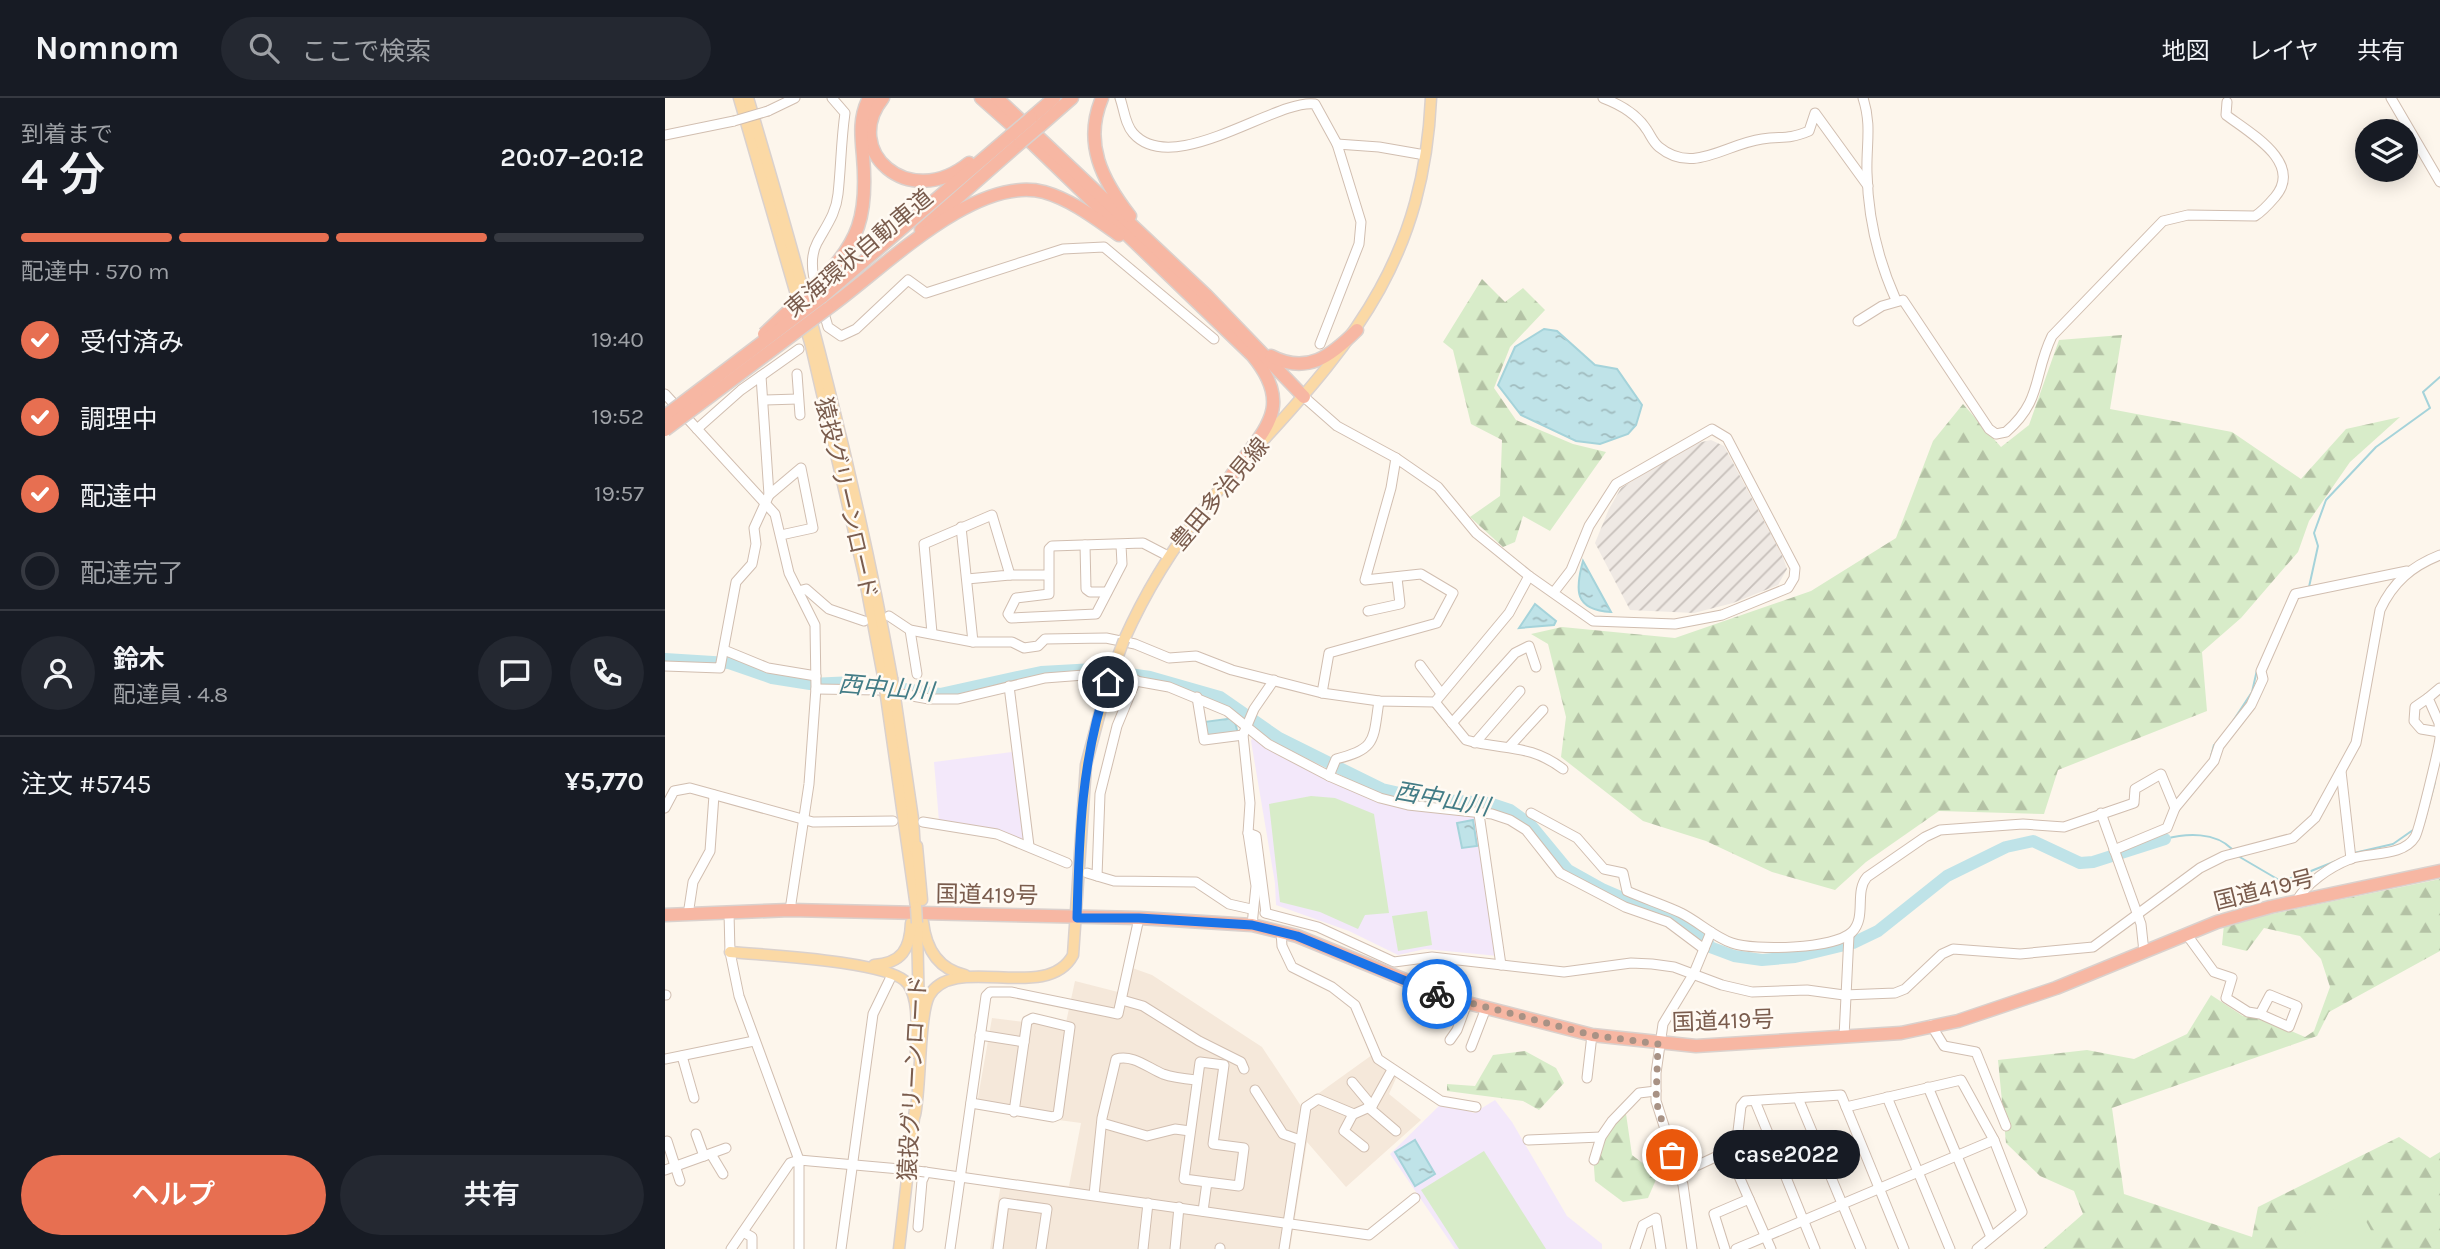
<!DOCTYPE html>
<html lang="ja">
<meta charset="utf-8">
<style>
:root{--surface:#171b24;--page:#242831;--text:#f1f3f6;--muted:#9ea1a6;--line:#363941;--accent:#e76f51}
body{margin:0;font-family:Karla,"Noto Sans JP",sans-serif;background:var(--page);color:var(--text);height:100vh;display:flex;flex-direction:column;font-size:26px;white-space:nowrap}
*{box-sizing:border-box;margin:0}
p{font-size:23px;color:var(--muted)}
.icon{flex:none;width:38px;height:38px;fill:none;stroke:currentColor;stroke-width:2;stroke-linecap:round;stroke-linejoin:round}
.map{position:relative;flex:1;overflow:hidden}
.sheet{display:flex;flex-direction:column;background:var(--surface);width:665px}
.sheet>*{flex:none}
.controls{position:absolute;left:1690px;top:21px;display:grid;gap:14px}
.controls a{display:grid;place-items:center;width:63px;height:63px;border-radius:50%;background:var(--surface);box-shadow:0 4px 18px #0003;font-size:35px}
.pin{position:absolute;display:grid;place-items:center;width:60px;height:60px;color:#fff;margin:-30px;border:4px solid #fff;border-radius:50%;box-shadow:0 2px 7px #0007}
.courier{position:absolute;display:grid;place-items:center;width:70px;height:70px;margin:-35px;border:5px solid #1a73e8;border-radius:50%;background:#fff;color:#222;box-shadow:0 2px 9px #0007}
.bubble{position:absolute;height:49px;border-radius:24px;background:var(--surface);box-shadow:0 4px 18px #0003;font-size:23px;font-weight:600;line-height:49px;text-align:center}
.overview em{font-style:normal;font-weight:600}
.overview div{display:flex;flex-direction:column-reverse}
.overview{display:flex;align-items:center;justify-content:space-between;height:119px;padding:0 21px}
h1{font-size:46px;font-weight:600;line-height:52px}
.bar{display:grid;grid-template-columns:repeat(4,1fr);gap:10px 7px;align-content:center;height:84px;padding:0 21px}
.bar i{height:9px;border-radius:5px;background:var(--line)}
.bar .active{background:var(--accent)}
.bar p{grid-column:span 4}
.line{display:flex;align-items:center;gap:18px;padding:0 21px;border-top:2px solid var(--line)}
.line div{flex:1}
.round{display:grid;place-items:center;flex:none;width:74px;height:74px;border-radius:37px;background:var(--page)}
ol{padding:0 21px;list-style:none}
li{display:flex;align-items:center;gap:21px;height:77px}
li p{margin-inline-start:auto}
li .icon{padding:7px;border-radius:50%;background:var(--accent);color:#fff;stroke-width:4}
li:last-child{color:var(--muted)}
li i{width:38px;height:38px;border:4px solid var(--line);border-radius:50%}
.primary-button{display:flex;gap:14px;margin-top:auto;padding:14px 21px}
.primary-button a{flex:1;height:80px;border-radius:42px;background:var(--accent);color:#fff;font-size:28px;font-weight:600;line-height:80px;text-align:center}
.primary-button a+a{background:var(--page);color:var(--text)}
header{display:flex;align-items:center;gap:42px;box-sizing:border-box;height:98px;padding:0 35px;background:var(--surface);border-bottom:2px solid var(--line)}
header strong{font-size:33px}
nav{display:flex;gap:38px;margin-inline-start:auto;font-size:24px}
.search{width:490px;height:63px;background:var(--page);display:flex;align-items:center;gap:18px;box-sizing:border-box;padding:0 24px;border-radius:38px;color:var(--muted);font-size:26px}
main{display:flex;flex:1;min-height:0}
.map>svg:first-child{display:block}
</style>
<header>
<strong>Nomnom</strong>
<div class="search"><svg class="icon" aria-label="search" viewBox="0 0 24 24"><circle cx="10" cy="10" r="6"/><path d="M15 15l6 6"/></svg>ここで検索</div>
<nav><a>地図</a><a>レイヤ</a><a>共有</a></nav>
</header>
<main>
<section class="sheet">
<div class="overview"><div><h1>4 分</h1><p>到着まで</p></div><em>20:07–20:12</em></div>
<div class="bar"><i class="active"></i><i class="active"></i><i class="active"></i><i></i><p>配達中 · 570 m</p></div>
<ol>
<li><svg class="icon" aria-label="check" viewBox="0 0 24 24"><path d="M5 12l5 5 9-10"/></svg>受付済み<p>19:40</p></li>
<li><svg class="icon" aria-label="check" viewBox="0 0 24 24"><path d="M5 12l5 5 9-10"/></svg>調理中<p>19:52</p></li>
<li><svg class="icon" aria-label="check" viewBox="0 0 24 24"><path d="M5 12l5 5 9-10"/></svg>配達中<p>19:57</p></li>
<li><i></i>配達完了</li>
</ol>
<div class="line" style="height:126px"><a class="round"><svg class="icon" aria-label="person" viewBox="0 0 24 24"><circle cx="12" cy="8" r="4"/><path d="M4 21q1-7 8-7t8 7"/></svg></a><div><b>鈴木</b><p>配達員 · 4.8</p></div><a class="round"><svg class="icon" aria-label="chat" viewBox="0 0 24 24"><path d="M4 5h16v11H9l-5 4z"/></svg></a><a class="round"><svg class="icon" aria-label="phone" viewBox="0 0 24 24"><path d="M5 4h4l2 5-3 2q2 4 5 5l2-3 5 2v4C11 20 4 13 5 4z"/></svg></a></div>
<div class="line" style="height:91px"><div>注文 #5745</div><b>¥5,770</b></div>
<div class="primary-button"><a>ヘルプ</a><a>共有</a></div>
</section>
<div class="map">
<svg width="1775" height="1151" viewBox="0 0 1775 1151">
<defs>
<pattern id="industrial-furrows" width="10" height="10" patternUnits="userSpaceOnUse" patternTransform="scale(1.75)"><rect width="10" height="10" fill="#efe9e4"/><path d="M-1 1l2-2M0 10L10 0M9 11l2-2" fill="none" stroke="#c7c0bb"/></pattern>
<pattern id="forest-firs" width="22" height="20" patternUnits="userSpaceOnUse" patternTransform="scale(1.75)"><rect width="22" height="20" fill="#d8ecc9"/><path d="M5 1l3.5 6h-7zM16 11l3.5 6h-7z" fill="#b4c2a5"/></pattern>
<pattern id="water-ripples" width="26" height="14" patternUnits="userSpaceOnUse" patternTransform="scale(1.75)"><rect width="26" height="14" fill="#bfe3e8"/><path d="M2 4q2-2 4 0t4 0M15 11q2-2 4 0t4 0" fill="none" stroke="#a0bbbe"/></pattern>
</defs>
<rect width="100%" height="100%" fill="#fdf6ec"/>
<polygon fill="#f5e8da" points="459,867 487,877 597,949 636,1008 707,957 732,978 724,996 756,1022 681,1089 642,1044 625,1151 325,1151 337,1080 404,1088 416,1025 311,1011 327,920 400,929 410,883 453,894"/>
<polygon fill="url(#industrial-furrows)" points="1046,342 1059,348 1117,457 1122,471 1113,487 1068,505 1029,515 965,512 930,445 944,411 956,390 1028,346"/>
<g fill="#f3e8fa">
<polygon points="588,638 611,656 715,703 811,718 833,858 760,851 733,857 684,833 611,807 610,785 586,643"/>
<polygon points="347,654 361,744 274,723 269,664"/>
<polygon points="830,1002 847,1024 902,1118 937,1146 937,1151 790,1151 725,1056 777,1005 809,1015"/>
</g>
<g fill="url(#forest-firs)">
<polygon points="817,181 840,204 858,190 880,212 845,249 829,290 851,322 908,346 941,354 885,433 858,418 850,444 838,449 805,419 835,398 837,342 806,326 788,252 778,244"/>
<polygon points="1457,237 1445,311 1567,334 1636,381 1681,331 1735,319 1685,364 1644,423 1633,454 1576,520 1537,554 1542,613 1393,672 1379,716 1274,713 1201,764 1170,792 1107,774 1041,743 978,723 896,659 901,619 883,546 866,536 897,529 1010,540 1146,493 1231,440 1268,343 1298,306 1336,349 1364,327 1394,242"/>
<polygon points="1775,781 1775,853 1664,914 1652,938 1447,1010 1459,1096 1587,1139 1593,1109 1734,1039 1765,1060 1775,1054 1775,1151 1378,1151 1418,1116 1409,1093 1375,1078 1341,1045 1333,962 1422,952 1469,961 1522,936 1546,897 1578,918 1590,917 1640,939 1649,933 1665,889 1656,861 1635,838 1599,830 1582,853 1557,847 1559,826"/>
<polygon points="860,953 891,970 899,985 874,1012 858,1003 782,993 782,986 810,988 828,957"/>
<polygon points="955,1008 960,1009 967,1057 993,1077 983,1100 958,1104 930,1083 928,1056 943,1035"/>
</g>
<g fill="#d8ecc9">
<polygon points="646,698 670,700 709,716 724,815 700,817 693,831 655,814 615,804 604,706"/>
<polygon points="762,813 767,847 733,853 727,818"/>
<polygon points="819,1053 881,1151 794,1151 756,1092"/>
<polygon points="1687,1097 1716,1151 1619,1151"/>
</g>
<g fill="url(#water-ripples)" stroke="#a5d3da" stroke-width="2">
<polygon points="879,231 892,233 930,267 952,271 977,307 971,327 963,336 935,346 911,343 856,317 833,287 850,249"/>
<path d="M918 463 946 514C909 512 910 492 918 463Z"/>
<polygon points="870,506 891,523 889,527 854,530"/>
<polygon points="569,620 573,636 542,640 539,624"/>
<polygon points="808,722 812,748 797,750 792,725"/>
<polygon points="750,1042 770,1076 750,1088 730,1054"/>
</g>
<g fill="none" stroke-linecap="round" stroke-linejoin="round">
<g stroke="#a5d3da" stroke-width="2">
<polyline points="1644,489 1653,448 1649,435 1661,402 1711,349 1765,310 1758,294 1775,279"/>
<polyline points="1568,623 1587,594 1592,572"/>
<polyline points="1546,658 1549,647"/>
<polyline points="1759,725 1770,684"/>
<path d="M1498 734 1500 741C1522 735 1550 734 1567 751"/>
<polyline points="1689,755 1728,746 1748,732"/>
<polyline points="1573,758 1614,782 1631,779 1671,763"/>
</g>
<polyline stroke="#bfe3e8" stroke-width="12" points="0,561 64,565 107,580 145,586 189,584 275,596 376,574 430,571 485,579 555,599 614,640 717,691 761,701 824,705 845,712 865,726 903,772 937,791 1025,829 1040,839 1045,849 1069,858 1097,862 1130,859 1188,845 1213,833 1282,778 1341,749 1368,743 1415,765 1428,764 1500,741"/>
<defs>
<g id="minor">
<path d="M167 0 180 15C176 43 176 69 173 96 171 116 161 128 152 145 139 169 157 205 163 229L176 238 191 231 243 182 261 195 398 151 439 149 549 241"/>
<path d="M455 0C459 11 460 26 468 35 508 81 612 0 650 6L672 46 696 124 694 146 655 246"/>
<path d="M938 0C954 6 972 16 982 32 986 38 988 44 994 49 1028 77 1060 46 1097 41 1118 38 1122 42 1144 33L1150 15 1203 88"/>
<path d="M1198 0C1207 27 1201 48 1202 75 1203 120 1213 162 1231 202"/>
<polyline points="1726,0 1775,84"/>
<polyline points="103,13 130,0"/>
<polyline points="0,37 69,23"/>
<polyline points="672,46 714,49 760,57"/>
<path d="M1193 223 1217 208 1238 202 1324 331 1331 336 1341 334C1378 302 1368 277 1387 238L1498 123 1523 117 1590 118C1598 113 1604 106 1610 99 1639 65 1585 35 1561 17L1562 4"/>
<polyline points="132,276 135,317"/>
<polyline points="0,296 110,416 124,475 150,527 151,590 144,686 125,812"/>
<polyline points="639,299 672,328 731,360 773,389 811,435 864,478 928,523 1010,526 1057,517 1123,490 1129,480 1130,470 1062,340 1047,331 951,386 924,428 906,472 889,494"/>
<polyline points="100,302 133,301"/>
<polyline points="32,331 76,292 134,251"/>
<polyline points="104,397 136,370 148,430 116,437"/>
<polyline points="296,429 308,544"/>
<polyline points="420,447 421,491 425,494 442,494"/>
<polyline points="456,447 457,466 431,516 346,520 343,516 351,500 384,496 384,451 387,448 478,445 503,458"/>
<polyline points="345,477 383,477"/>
<polyline points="133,493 141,491 164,511 199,523"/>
<polyline points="703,513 735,506 732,480"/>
<polyline points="224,518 245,532 308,544 347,544 359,550 373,548 380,541 441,540 470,546 504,560 531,558 567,572 657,595 714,603 770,604 844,515 864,478"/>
<polyline points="245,532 252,576"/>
<polyline points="267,535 259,446 327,417 345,477 302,481"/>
<polyline points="59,552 103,570 151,578"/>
<polyline points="755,567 775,594"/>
<polyline points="0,568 55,570 71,484 87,466 91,446 89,430 104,397 96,278"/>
<polyline points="344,588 364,748"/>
<polyline points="151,591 214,592 264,601 293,601 380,580 432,576 504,589 562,613 603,646 664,678 715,700 743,707 827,716 845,722 861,732 895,775 960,809 1003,824 1039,851"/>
<polyline points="657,595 664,555 772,525 788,495 756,476 700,482 726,390 731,360"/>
<polyline points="532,599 539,642 578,637"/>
<polyline points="1763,600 1750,609 1749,623 1756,631 1774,634"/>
<path d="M770 604 801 642C839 653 864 645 898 671"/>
<polyline points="787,625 850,555 864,548 871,569"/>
<polyline points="810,645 855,593"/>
<polyline points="844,649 878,612"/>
<polyline points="1676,673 1686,761"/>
<path d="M664 678 671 661C712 651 708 642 714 603"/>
<polyline points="0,710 9,693 25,690 148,724 228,723"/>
<path d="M866 715 912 740 939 771 958 775 962 793C980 801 999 807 1016 815 1034 824 1049 839 1067 845 1089 853 1170 851 1187 834 1202 819 1189 794 1202 779L1260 739 1275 732 1358 726 1399 729 1469 705 1470 691 1496 676 1510 710 1549 663 1554 648 1586 607 1598 581 1596 573 1630 496 1742 473"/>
<polyline points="1436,715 1476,826 1479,854"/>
<polyline points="814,716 836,867"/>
<polyline points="258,724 332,736 402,765"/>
<polyline points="583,735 591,738 601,815"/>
<polyline points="1449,752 1502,730 1510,710"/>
<polyline points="422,775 449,783 531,784 564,806 586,811"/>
<polyline points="432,778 435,696 452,628 471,582"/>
<path d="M1631 804C1641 785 1665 769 1685 761 1704 754 1738 759 1750 739 1754 733 1774 650 1775 640L1774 625 1763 600 1775 590"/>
<polyline points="64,815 65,854 74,898 134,1062 134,1151"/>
<path d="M600 815 653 829 729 864 767 859 899 874 966 865 987 866 1009 869 1057 887 1087 894 1142 892 1179 897 1230 895 1240 891 1277 856 1288 851 1355 856 1428 849 1535 770 1559 758 1628 740 1650 720 1691 645 1715 512C1728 484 1747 468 1775 457"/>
<polyline points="23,817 28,784 45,753 49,697"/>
<polyline points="587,827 591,788 583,735 585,705 578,637 589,611 609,582"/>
<polyline points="616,834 617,848 627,869 667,889 690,907 713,961 776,1003 811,1009"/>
<polyline points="1522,837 1549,874 1567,880 1561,900 1583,914 1595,916 1605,897 1632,908 1624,929 1595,916"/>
<polyline points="0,897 1,897"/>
<polyline points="457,902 478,908 534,943 576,964 579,971"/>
<polyline points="1266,927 1279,948 1311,954 1341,1028"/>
<polyline points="315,937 359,944"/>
<polyline points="1179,939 1184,837"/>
<polyline points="785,942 792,932 802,905"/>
<polyline points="806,949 821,910"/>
<polyline points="17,958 29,1000"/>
<polyline points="0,961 89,943"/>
<polyline points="922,980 927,937"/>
<polyline points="687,984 707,1008"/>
<polyline points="1263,989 1326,1139"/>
<polyline points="590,992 618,1036 635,1042"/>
<polyline points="1222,999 1285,1151"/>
<polyline points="1133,1000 1196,1151"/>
<polyline points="1090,1003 1150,1151"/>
<polyline points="306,1005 388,1019 393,1017 405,929 368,920 362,923 349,1014"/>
<polyline points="703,1009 731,1033"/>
<polyline points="1181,1009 1239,1151"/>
<polyline points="688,1016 679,1033 699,1049"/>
<polyline points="437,1025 482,1038 510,1031 525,1033"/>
<polyline points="31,1036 39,1058"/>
<polyline points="863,1042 936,1039"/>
<polyline points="2,1043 15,1083"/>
<polyline points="46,1056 58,1076"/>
<polyline points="929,1062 936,1039 947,1023 974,995 991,993"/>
<polyline points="0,1072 61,1050"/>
<polyline points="260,1074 704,1137 750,1100"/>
<polyline points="1014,1076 1061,1054 1071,1053"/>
<path d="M429 1097 437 1020 451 961C468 956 483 970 498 976 509 980 521 981 532 982"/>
<polyline points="538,1113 542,1084 574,1088 579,1050 548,1046 559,967 535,964 519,1081 542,1084"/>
<polyline points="253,1129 257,1083 261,1074"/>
<polyline points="78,1134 87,1139 87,1151"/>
<polyline points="66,1151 125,1065 134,1062 235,1071"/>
<polyline points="176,1151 208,916 225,881"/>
<polyline points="285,1151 321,898 325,894 346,894 453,916 474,820"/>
<polyline points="333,1151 339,1105 382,1111 376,1151"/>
<polyline points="478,1151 483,1105"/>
<polyline points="510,1151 514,1109"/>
<polyline points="555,1151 555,1150"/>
<polyline points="619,1151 641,1009 653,1001 689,1016 707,1008 727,972"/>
<polyline points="970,1151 978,1127 991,1120 996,1151"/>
<polyline points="1027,1151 1018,1087 991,1003 991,975 998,926 1029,875 1046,834"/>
<polyline points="1060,1151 1049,1116 1084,1101"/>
<polyline points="1071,1151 1329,1042"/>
<polyline points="1106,1151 1069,1067 1076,1008 1080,1003 1176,997 1181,1009 1296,982 1329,1042 1357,1114 1312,1151"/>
</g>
<g id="major">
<polyline points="74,0 146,248 199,477 218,578"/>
<path d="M83 0C141 193 191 381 227 580"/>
<path d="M593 348C694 239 759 155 766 0"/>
<path d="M459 542C487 479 524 424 571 373"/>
<polyline points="221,598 251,809"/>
<polyline points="230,599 248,721 250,753"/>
<polyline points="252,748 257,802"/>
<path d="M258 824C261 851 273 871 300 877"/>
<polyline points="252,825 254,918"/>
<path d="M65 854C98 857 227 863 243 886 255 903 251 935 251 955"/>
<path d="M209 867C237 865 245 851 246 825"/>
<path d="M250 1017C256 989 254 918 264 898 288 854 382 906 408 857L421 667 443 584"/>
<polyline points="234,1151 250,1011"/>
</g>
<g id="highway">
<path d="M218 0C176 52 243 114 304 65"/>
<path d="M316 0 369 47 587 257C631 310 598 332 566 378"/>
<polyline points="332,0 541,197 639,299"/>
<path d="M437 0C418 45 437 82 465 118"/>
<polyline points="366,20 389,0"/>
<polyline points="375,28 407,0"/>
<polyline points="256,132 355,45"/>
<path d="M153 185C195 145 203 116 198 58 196 37 194 19 204 0"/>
<polyline points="157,199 346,37"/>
<path d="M162 211C216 173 309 76 379 94 407 102 431 121 454 137"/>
<path d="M606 258C642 277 666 258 692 232"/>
<polyline points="0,817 125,812 474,820 587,827 632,838 787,901 927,937 1031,948 1236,935 1293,923 1391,890 1552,824 1605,809 1775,773"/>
</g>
</defs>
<use href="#minor" stroke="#d1beb0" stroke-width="11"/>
<use href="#major" stroke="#dad1cd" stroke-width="13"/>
<use href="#highway" stroke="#dad1cd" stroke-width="15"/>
<use href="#minor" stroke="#fff" stroke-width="9"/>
<use href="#major" stroke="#fbd9a5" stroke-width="10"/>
<use href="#highway" stroke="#f7b7a3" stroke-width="12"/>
<defs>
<g id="minor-bridge">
<polyline points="69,23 103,13"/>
<polyline points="235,1071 260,1074"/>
</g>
<g id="major-bridge">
<polyline points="218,578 221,598"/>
<polyline points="227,580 230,599"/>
<polyline points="443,584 459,542"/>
<polyline points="251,809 252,825"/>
</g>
<g id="highway-bridge">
<polyline points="346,37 366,20"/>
<polyline points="355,45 375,28"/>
<polyline points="99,236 153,185"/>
<polyline points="0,318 157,199"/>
<polyline points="0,332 162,211"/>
</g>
</defs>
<use href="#minor-bridge" stroke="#d1beb0" stroke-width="11" stroke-linecap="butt"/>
<use href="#major-bridge" stroke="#dad1cd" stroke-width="13" stroke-linecap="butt"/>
<use href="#highway-bridge" stroke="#dad1cd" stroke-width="15" stroke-linecap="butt"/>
<use href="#minor-bridge" stroke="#fff" stroke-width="9"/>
<use href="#major-bridge" stroke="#fbd9a5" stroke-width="10"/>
<use href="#highway-bridge" stroke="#f7b7a3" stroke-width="12"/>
</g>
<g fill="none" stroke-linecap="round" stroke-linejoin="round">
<polyline stroke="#a89285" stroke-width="7" stroke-dasharray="0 12.6" points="772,896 927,937 993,946 991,1003 1007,1057"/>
<path stroke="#1a73e8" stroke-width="9" d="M443 584C416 661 414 740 412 820H474L587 827 632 838 772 896"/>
</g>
<g text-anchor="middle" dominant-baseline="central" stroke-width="5" stroke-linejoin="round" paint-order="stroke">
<g font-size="23" fill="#7a5c4d" stroke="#fffaf3">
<text transform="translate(194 155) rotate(-40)">東海環状自動車道</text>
<text transform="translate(555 396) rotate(-50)">豊田多治見線</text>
<text transform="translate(181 400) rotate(77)">猿投グリーンロード</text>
<text transform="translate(1599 792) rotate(-14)">国道419号</text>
<text transform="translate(322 797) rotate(1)">国道419号</text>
<text transform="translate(1058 923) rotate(-2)">国道419号</text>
<text transform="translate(248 980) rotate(-87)">猿投グリーンロード</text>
</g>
<g font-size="24" font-style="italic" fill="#437c86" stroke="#fffaf3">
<text transform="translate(221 590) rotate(5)">西中山川</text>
<text transform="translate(777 701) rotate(10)">西中山川</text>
</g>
</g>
</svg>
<div class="controls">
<a><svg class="icon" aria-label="layers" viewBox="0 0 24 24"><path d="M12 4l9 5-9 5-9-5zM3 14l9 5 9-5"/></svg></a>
</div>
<div class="pin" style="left:1007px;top:1057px;background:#ea580c"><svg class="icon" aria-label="bag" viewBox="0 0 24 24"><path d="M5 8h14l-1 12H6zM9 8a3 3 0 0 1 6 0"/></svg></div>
<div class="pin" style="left:443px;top:584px;background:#1f2937"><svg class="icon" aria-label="home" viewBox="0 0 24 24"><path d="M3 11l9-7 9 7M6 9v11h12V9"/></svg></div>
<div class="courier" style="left:772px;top:896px"><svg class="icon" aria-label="bike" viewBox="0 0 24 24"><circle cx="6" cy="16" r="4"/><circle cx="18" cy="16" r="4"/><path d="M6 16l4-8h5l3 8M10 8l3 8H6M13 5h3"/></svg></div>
<div class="bubble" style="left:1048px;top:1032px;width:147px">case2022</div>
</div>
</main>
